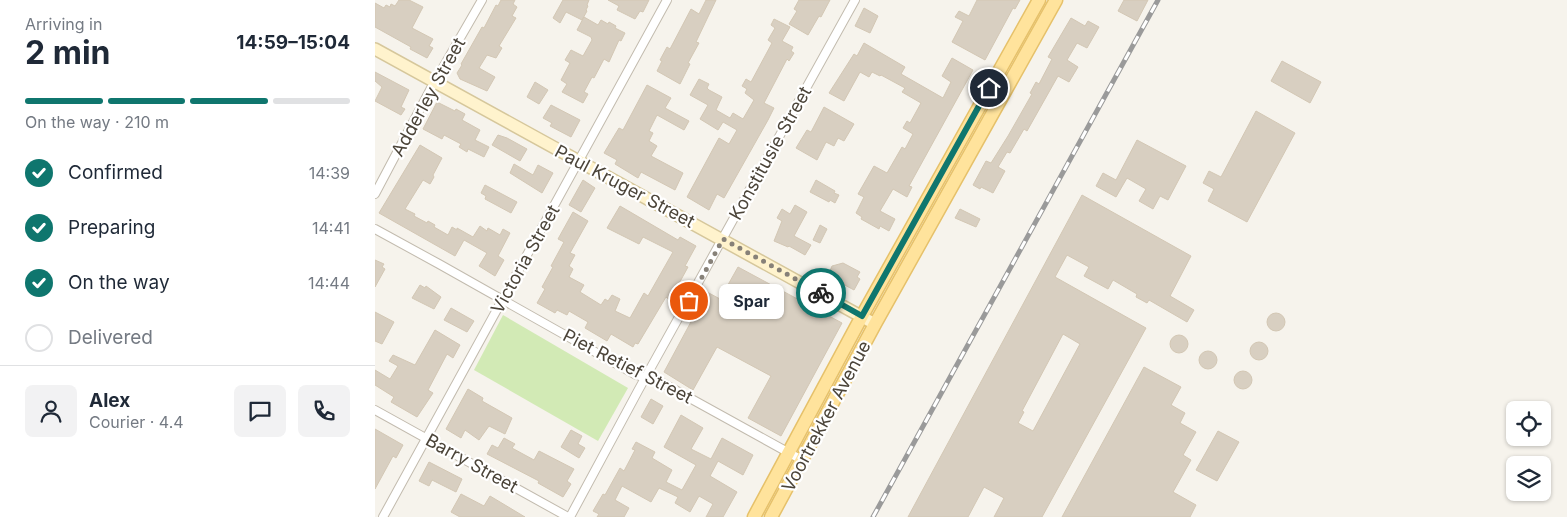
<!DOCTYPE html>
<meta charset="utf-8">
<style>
:root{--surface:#fff;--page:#f2f2f3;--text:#1f2937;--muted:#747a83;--line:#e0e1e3;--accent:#0f766e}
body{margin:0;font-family:Inter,sans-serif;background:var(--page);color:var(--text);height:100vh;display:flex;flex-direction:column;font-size:19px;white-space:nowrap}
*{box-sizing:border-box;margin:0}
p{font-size:16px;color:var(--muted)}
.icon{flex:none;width:28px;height:28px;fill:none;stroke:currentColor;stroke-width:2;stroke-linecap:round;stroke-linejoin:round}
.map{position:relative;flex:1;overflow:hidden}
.sheet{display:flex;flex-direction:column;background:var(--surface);width:375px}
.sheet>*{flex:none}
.tools{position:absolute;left:1131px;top:401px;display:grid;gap:10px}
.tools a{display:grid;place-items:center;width:45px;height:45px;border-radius:8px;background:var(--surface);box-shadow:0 1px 4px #0004;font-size:25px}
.pin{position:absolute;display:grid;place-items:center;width:42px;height:42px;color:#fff;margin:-21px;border:2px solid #fff;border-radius:50%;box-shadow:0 1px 5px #0007}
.courier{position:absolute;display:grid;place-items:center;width:50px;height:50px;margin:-25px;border:4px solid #0f766e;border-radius:50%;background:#fff;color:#222;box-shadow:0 1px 6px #0007}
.bubble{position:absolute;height:35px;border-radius:8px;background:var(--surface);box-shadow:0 1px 4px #0004;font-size:16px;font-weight:700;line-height:35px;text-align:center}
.head em{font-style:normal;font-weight:700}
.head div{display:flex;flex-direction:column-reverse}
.head{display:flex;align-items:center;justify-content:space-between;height:85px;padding:0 25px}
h1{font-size:32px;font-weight:700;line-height:38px}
.bar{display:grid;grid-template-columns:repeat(4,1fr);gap:8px 5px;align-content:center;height:60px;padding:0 25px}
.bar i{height:6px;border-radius:4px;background:var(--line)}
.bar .selected{background:var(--accent)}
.bar p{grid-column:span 4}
.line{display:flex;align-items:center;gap:12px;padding:0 25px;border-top:1px solid var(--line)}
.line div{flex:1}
.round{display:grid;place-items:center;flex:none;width:52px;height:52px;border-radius:8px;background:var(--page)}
ol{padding:0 25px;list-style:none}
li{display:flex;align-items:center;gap:15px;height:55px}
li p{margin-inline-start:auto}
li .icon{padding:5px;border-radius:50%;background:var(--accent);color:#fff;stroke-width:4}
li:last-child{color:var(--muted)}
li i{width:28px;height:28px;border:2px solid var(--line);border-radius:50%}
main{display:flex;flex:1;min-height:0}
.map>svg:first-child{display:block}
</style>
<main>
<section class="sheet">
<div class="head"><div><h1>2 min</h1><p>Arriving in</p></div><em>14:59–15:04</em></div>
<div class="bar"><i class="selected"></i><i class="selected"></i><i class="selected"></i><i></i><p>On the way · 210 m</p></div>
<ol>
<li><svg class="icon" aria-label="check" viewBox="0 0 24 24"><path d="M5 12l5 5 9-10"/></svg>Confirmed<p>14:39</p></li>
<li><svg class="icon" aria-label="check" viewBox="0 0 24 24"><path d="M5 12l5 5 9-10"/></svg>Preparing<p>14:41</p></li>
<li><svg class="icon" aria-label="check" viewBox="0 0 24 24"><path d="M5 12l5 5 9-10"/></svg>On the way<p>14:44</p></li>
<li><i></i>Delivered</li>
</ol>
<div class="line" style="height:90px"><a class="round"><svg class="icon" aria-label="person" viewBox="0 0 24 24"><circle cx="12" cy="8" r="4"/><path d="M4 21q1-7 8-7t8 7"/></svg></a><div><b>Alex</b><p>Courier · 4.4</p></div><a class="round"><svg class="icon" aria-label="chat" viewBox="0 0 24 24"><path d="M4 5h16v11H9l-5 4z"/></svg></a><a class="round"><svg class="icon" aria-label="phone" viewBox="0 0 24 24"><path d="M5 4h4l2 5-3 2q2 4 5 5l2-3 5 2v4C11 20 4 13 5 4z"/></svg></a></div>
</section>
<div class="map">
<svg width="1192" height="517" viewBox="0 0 1192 517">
<rect width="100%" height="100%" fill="#f6f3ec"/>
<polygon fill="#d2eab5" points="128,315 253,388 223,441 99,370"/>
<g fill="#d8cfc1" stroke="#d3c7b4" fill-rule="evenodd">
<polygon points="24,0 34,0 48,7 37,28 58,39 54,46 58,48 52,58 35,49 36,47 0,27 0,3 9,8 11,5 15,7 16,4 20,6"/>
<polygon points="126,0 140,0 138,4 142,7 137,16 141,18 124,46 127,48 121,58 112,55 104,68 120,77 112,91 85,79 82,73 87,65 86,64 107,27 109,28 121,5 123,6"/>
<polygon points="188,0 214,0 212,5 213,6 211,10 212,11 207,20 191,12 185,23 178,18"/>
<polygon points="233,0 274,0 268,12 265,11 260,19 242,10 244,6"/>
<polygon points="331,0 341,0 321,42 324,43 313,63 315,64 305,84 282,71 287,61 285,60 292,47 295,49 316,9 324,14"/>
<polygon points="424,0 455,0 446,17 444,16 433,35 414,24 422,11 419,9"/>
<polygon points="602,0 645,0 640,9 638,8 610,60 577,42 588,21 580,17 584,11 594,16"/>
<polygon points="749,0 773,0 762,21 743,11"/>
<polygon points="489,8 503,16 495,33 480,26"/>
<polygon points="209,17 223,25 226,20 233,24 234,22 241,26 240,28 250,33 246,41 244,40 234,62 229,59 219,78 217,77 209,92 213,94 208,103 187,92 192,84 186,80 195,63 190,60 196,50 208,56 217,40 216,37 202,30"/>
<polygon points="696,18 710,26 713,21 724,27 712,48 702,43 692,60 703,67 694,82 683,76 652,131 649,129 635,153 632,152 623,167 630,171 618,193 606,187 605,189 598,185 611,161 616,163 633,136 657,94 655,93 661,82 664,84 677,59 673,57"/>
<polygon points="399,19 415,27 407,41 418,47 416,51 419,53 414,61 412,59 389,103 399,108 393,120 349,198 342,194 334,210 312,197 344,138 354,144 362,130 348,122 343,130 325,119 333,105 315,95 324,79 334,84 332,88 334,90 347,97 341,110 355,118 358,113 368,119 379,100 370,93 372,89 367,86 371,79 376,82 397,43 393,40 400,28 396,25"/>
<polygon points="489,43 530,67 526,74 568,98 576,82 567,76 577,58 598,70 534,186 537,187 532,197 518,189 505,211 520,219 514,231 505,226 504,229 486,219 487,217 481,213 489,197 483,194 499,166 512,173 527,147 530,149 538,134 528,128 532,121 535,123 546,103 527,92 530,88 506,75 505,76 497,72 494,77 485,72 469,101 454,93 479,54 482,56"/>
<polygon points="907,61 946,82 935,103 896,81"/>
<polygon points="0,72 34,90 26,107 30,109 26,115 0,101 7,87 0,81"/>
<polygon points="160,82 173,90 164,104 152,97"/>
<polygon points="272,85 296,98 290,108 314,121 309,130 282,115 274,131 278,133 274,141 282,146 276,156 308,173 300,190 266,172 263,178 240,164 242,160 229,153 244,128 248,130"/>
<polygon points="62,102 80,111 81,109 90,114 87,120 105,130 100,140 114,147 109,157 93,149 92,152 84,147 86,144 69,135 67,139 48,129"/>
<polygon points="176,105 205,120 196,137 175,126 177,123 168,118"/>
<polygon points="449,107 479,124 469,141 463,138 459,146 451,142 442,160 421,148 432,130 436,132"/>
<polygon points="881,111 920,133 872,222 833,201 839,189 828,183 834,171 846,177"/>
<polygon points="123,135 132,138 152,149 145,161 117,145"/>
<polygon points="762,140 811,166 793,200 785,196 778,209 764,201 771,189 752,178 741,197 721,186 728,173 741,180"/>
<polygon points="45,145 67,158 58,175 59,177 55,184 48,180 30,209 40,214 39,216 52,223 53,221 60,225 59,227 73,235 77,227 82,230 82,228 98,237 105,226 112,231 113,228 125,235 128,229 135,233 123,256 129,260 120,276 104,266 112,253 89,240 80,256 4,213"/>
<polygon points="139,164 158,175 163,165 178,173 167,193 135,173"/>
<polygon points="208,180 220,188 206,212 194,205"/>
<polygon points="441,180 460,191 459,193 464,195 460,203 455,200 454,202 435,192"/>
<polygon points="110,185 142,202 136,213 110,199 111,196 106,193"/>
<path d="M707 195 816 256 795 296 819 310 812 322 774 300 772 303 761 297 762 294 738 280 733 289 709 276 714 267 692 255 680 277 771 328 667 517H619L629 498 609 487 593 517H533ZM688 334 705 344 658 431 643 423 649 412 647 411Z"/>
<polygon points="420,205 432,212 419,236 436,245 430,255 414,246 413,247 399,241 407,221 402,218 407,209 415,214"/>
<polygon points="245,206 303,240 305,237 321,246 310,266 313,267 295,300 291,297 263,344 260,343 258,347 236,334 232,341 210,328 213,322 194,311 192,315 182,310 180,313 162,303 170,289 167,287 178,267 176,266 189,242 183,239 198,212 213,221 195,253 200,255 194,266 198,269 194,277 209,285 205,292 226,305 230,299 233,301 237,295 245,299 240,311 255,318 269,293 273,296 298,252 268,237 264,244 232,228"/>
<polygon points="585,209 605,219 601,227 580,218"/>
<polygon points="445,225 452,229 445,243 438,240"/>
<polygon points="0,260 9,264 7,267 10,269 0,287"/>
<polygon points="468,263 485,272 482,277 485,279 479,290 453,276 457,266"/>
<polygon points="363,267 467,323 406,436 373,418 396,376 342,347 318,390 289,372 332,292 345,299"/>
<polygon points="45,285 50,288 51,286 66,297 59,309 37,298"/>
<polygon points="76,308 99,321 92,332 69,320"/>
<polygon points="0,312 19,322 7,344 0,341"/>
<circle cx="901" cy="322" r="9"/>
<polygon points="60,330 85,345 78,358 72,354 53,390 58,393 42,417 16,402 19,397 0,385 0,370 15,379 23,366 14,361 18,355 40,365"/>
<circle cx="804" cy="344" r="9"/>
<circle cx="884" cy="351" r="9"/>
<circle cx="833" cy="360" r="9"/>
<polygon points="769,367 806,387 796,405 810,413 805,423 821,432 808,455 816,460 798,492 821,505 815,517 687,517"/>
<circle cx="868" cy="380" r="9"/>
<polygon points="93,389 108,398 107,401 137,418 130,434 114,426 104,440 90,430 86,438 71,429"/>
<polygon points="276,399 288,406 278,424 266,417"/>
<polygon points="306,415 328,428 316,449 336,459 347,438 378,455 368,475 343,461 335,476 362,492 348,517 331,517 338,504 324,496 315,512 300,503 303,497 284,488 276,502 247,486 240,500 254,508 249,517 222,517 224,514 218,511 228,494 230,495 245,468 249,471 260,450 257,449 261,442 280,452 277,458 297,470 291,482 307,490 321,465 289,447"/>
<polygon points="0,429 28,445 21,458 18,456 0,489"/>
<polygon points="196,430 207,436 203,444 210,448 204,458 186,447"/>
<polygon points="843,431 864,442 842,481 821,470"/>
<polygon points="129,438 140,444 137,448 159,460 164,451 199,469 192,481 196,484 188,497 163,483 164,481 112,454 117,445 123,448"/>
<polygon points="54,462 87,479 81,492 57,480 54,486 44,481"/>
<polygon points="86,494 109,506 115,496 150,517 85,517 76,512"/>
</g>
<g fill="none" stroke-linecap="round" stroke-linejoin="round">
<defs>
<g id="street">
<polyline points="0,194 55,90 107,0"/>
<polyline points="0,229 64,264 261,375 282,380 427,460"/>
<polyline points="0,410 193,517"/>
<polyline points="8,517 292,0"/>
<polyline points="195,517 264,389 480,0"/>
</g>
<polyline id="secondary" points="0,49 500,324"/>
<g id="primary">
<polyline points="379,517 487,316 664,0"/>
<polyline points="396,517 500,324 681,0"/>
</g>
</defs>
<use href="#street" stroke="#c2bbae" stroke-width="10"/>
<use href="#secondary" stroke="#d6c79b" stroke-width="14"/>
<use href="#primary" stroke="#e6c16a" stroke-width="15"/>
<use href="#street" stroke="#fff" stroke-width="8"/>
<use href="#secondary" stroke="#fff3cd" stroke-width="11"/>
<use href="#primary" stroke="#ffe39c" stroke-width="12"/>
<defs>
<polyline id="rail" points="498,517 783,0"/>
</defs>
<use href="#rail" stroke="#9a9a9a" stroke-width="5"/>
<use href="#rail" stroke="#fff" stroke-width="3" stroke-dasharray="9" stroke-linecap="butt"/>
</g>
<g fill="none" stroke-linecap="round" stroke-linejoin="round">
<polyline stroke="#878178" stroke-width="5" stroke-dasharray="0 9" points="314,301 348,239 446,293"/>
<polyline stroke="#0f766e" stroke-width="6" points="446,293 487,316 614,88"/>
</g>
<g text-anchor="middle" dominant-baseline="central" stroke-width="4.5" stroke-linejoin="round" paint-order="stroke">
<g font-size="18" fill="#4b4439" stroke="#fff">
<text transform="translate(53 97) rotate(-61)">Adderley Street</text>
<text transform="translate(395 153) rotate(-61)">Konstitusie Street</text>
<text transform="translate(250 186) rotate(28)">Paul Kruger Street</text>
<text transform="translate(150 259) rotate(-61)">Victoria Street</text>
<text transform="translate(253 366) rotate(27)">Piet Retief Street</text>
<text transform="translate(451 416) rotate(-62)">Voortrekker Avenue</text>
<text transform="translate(97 463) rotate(29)">Barry Street</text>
</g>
</g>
</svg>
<div class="tools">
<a><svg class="icon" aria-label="locate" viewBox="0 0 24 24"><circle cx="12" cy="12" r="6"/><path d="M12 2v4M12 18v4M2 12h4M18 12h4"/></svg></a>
<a><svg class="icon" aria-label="layers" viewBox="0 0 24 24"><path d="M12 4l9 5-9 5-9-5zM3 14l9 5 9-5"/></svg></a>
</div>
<div class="pin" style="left:314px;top:301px;background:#ea580c"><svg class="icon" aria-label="bag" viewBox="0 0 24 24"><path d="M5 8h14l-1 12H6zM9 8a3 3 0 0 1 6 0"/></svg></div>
<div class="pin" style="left:614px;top:88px;background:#1f2937"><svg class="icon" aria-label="home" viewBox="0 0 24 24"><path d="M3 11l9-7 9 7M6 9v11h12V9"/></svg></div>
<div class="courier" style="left:446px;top:293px"><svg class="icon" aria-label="bike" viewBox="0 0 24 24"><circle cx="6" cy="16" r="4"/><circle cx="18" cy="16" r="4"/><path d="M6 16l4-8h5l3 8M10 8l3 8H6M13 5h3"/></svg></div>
<div class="bubble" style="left:344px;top:284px;width:65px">Spar</div>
</div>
</main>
